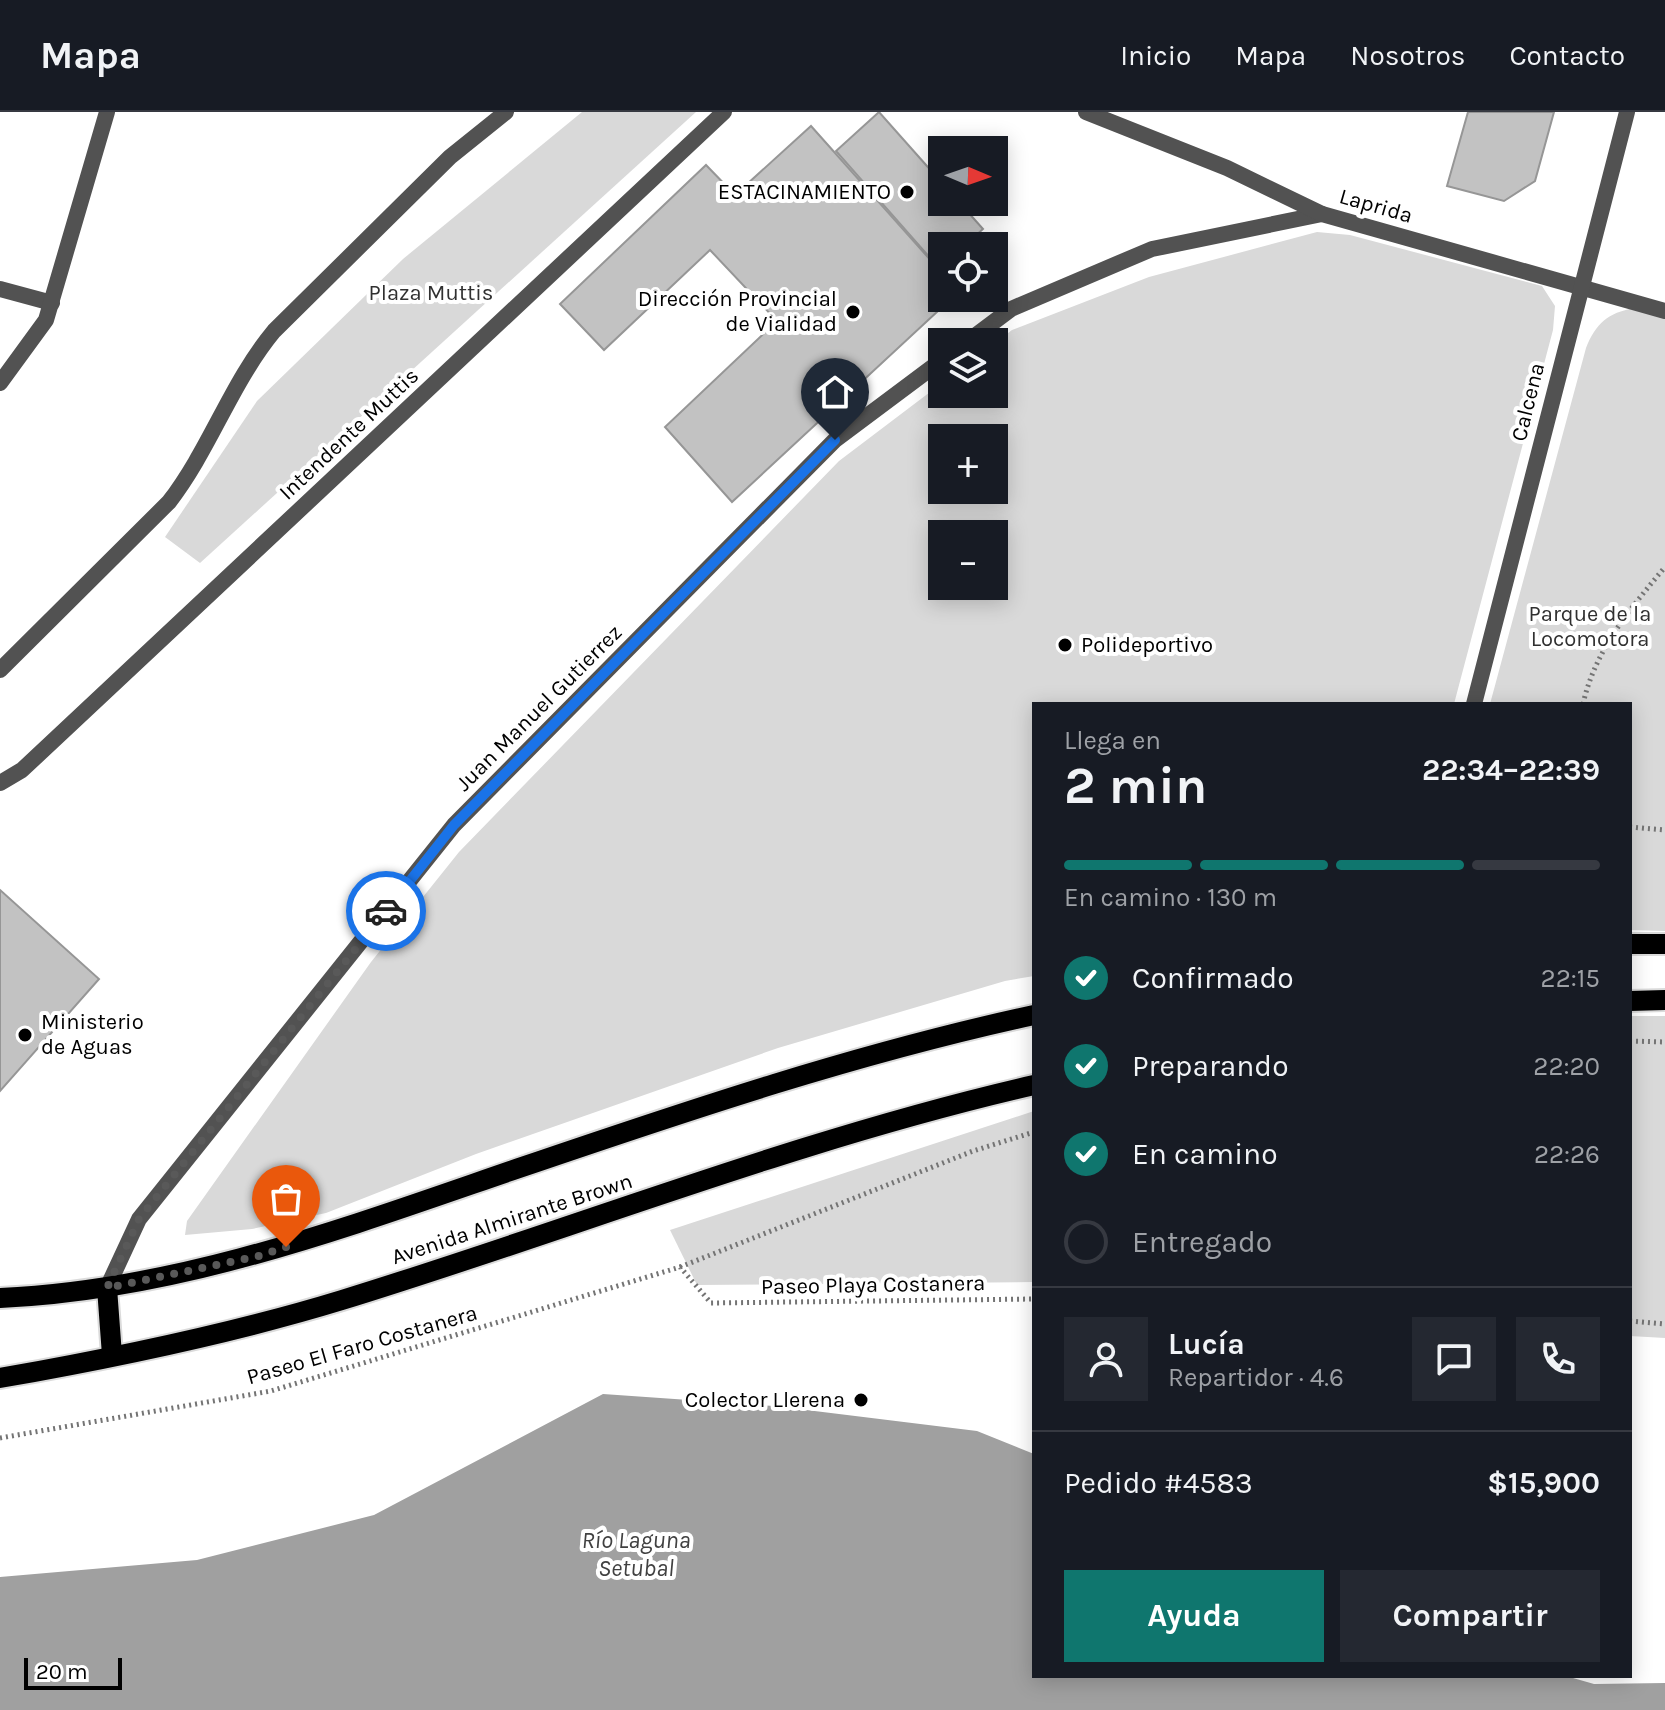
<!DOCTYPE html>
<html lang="es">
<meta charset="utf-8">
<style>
:root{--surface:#171b24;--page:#242831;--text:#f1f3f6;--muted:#9ea1a6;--line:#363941;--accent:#0f766e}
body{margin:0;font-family:Karla,sans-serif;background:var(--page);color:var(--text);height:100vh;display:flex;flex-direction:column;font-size:30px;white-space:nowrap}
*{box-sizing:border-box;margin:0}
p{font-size:26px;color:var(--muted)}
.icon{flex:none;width:44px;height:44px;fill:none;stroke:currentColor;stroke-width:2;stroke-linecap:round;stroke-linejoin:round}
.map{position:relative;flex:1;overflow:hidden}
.details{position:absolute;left:1032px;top:590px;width:600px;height:976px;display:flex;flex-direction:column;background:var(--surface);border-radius:0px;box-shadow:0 4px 20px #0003}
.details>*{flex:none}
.needle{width:52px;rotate:92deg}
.fabs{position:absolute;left:928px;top:24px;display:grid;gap:16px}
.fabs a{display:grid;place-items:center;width:80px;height:80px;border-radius:0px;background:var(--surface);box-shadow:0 4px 20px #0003;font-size:40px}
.scale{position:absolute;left:24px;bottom:20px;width:98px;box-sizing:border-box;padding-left:8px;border:4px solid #000;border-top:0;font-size:22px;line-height:28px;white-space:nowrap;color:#000;-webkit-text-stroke:6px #fff;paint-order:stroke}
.pin{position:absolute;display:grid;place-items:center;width:68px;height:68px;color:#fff;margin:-82px -34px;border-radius:50% 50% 50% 0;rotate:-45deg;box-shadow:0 0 8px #0007}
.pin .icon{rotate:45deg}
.courier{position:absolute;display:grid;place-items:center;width:80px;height:80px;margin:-40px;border:6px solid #1a73e8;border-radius:50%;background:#fff;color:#222;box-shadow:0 2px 10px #0007}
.summary em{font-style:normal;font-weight:700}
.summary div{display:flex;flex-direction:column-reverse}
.summary{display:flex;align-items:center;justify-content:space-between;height:136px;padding:0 32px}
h1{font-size:52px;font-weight:700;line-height:60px}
.bar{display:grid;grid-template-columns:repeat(4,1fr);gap:12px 8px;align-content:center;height:96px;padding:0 32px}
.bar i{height:10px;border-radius:6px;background:var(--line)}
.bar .active{background:var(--accent)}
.bar p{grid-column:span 4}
.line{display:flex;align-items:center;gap:20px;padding:0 32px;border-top:2px solid var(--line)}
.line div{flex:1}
.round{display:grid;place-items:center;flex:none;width:84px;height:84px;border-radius:0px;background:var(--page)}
ol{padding:0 32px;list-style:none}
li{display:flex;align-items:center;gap:24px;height:88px}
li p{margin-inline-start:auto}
li .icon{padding:8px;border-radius:50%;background:var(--accent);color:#fff;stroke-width:4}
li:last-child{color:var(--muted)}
li i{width:44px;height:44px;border:4px solid var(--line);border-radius:50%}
.button{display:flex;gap:16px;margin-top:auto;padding:16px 32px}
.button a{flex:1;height:92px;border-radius:0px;background:var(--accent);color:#fff;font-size:32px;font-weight:700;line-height:92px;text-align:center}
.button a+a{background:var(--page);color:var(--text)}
header{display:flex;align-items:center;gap:48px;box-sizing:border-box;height:112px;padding:0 40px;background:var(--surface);border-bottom:2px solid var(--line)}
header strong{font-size:38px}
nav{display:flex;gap:44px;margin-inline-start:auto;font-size:28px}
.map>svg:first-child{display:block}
</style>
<header>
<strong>Mapa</strong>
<nav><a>Inicio</a><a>Mapa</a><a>Nosotros</a><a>Contacto</a></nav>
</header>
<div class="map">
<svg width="1665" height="1598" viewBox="0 0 1665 1598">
<rect width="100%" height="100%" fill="#fff"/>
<g fill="#d9d9d9" fill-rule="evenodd">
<polygon points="582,0 696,0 200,451 165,425 257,289 403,147"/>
<path d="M1317 120 1350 123 1542 174 1555 194 1553 218 1454 592H1034V864L1005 869 778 936 476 1042 326 1101 252 1117 185 1123 187 1109 371 850 459 740 839 349 942 271V282H994V232L1012 218 1149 165ZM994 326V378H942V326ZM994 422V474H942V422Z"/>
<path d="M1634 196 1665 203V819L1630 818V592H1490L1586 236C1596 211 1608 201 1634 196Z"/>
<polygon points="1630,904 1665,904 1665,1226 1630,1224"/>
<polygon points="1034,999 1034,1170 697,1173 670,1118"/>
</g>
<polygon fill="#a0a0a0" points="603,1282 774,1294 977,1319 1034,1342 1034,1564 1566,1564 1594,1572 1665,1571 1665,1598 0,1598 0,1465 197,1448 374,1403"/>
<g fill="#c2c2c2" stroke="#969696" stroke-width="2">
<polygon points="879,0 942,71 942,90 959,90 983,117 964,134 942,134 939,156 836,39"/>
<polygon points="1468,0 1554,0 1535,69 1504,89 1447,74"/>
<polygon points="811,14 942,161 942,186 952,186 732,390 665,315 777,209 710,138 604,238 560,192 706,53 735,83"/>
<polygon points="0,778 99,867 0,979"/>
</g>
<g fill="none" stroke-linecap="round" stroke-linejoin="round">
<defs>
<g id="primary">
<polyline points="1630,832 1665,832"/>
<polyline points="1630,889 1665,888"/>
<polyline points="107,1176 112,1243"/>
<path d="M0 1186C181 1178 350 1114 519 1056 689 998 858 941 1034 903"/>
<path d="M0 1266C114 1246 231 1222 342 1188 573 1117 798 1027 1034 973"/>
</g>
</defs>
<use href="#primary" stroke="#dbdbdb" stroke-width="24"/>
<g stroke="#747474" stroke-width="5" stroke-dasharray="2 4" stroke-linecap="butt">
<path d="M1583 592C1595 538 1630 497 1665 455"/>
<polyline points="1630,715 1665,718"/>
<polyline points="1630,929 1665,930"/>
<polyline points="680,1155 973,1039 1034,1020"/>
<polyline points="1630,1209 1665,1212"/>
<polyline points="0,1326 271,1279 680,1155 711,1191 1034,1187"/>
</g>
<g stroke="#525252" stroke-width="16">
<polyline points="967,230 1011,197 1152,137 1322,102"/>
<polyline points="107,1176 139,1107 454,713 835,328 942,248"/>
</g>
<g stroke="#525252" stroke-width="16">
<polyline points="1086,0 1227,56 1322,102 1665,199"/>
<polyline points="0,177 52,191"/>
<polyline points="0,271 46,208 107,0"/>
<path d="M0 558 169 390C210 337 231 271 274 219L450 45 506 0"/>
<polyline points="1474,592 1627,0"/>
<polyline points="0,671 22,658 724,0"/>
</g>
<use href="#primary" stroke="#000" stroke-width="20"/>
</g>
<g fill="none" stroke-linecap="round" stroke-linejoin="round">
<polyline stroke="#595959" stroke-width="8" stroke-dasharray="0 14.4" points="286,1135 259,1144 107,1176 139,1107 386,799"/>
<polyline stroke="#1a73e8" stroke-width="10" points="386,799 454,713 835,328"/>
</g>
<g fill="#000" stroke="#fff" stroke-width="3">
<circle cx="907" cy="80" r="8"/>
<circle cx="853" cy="200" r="8"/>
<circle cx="1065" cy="533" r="8"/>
<circle cx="25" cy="923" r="8"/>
<circle cx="861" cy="1288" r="8"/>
</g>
<g text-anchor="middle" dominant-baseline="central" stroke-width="8" stroke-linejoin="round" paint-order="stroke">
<g font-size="22" fill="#000" stroke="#fff" text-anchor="end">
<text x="891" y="80">ESTACINAMIENTO</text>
<text x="837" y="187">Dirección Provincial<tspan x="837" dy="25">de Vialidad</tspan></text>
<text x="1081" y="533" text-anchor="start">Polideportivo</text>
<text x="41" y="910" text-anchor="start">Ministerio<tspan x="41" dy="25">de Aguas</tspan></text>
<text x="845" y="1288">Colector Llerena</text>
</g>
<g font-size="22" fill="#000" stroke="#fff">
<text transform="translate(1376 94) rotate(16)">Laprida</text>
<text transform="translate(1528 290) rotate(-76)">Calcena</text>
<text transform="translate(349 322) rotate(-43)">Intendente Muttis</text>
<text transform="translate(539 596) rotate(-45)">Juan Manuel Gutierrez</text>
<text transform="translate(512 1107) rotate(-18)">Avenida Almirante Brown</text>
<text transform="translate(873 1173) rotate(-1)">Paseo Playa Costanera</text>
<text transform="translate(362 1233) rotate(-16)">Paseo El Faro Costanera</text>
</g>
<g font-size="22" fill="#303030" stroke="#fff">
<text x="431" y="181">Plaza Muttis</text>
<text x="1590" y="502">Parque de la<tspan x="1590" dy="25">Locomotora</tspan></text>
</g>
<g font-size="24" font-style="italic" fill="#414141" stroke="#fff">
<text x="636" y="1428">Río Laguna<tspan x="636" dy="28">Setubal</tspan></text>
</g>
</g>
</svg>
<div class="fabs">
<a><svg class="needle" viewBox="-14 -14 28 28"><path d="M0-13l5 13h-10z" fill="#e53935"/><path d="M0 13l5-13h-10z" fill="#9ea1a6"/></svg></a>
<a><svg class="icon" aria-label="locate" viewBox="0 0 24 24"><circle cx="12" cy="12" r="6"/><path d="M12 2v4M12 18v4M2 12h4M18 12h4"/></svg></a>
<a><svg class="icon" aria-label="layers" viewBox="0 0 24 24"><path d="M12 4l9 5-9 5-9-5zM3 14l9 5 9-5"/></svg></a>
<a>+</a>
<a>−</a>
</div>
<div class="scale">20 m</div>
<div class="pin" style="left:286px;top:1135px;background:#ea580c"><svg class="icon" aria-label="bag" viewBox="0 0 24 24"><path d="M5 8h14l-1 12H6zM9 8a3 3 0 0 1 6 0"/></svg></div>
<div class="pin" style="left:835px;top:328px;background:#1f2937"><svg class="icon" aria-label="home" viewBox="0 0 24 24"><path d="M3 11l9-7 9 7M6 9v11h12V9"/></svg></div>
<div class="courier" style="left:386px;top:799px"><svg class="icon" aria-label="car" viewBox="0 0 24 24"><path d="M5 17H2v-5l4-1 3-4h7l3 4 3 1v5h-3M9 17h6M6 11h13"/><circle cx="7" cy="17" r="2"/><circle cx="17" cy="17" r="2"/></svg></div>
<section class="details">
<div class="summary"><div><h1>2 min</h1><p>Llega en</p></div><em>22:34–22:39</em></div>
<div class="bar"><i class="active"></i><i class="active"></i><i class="active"></i><i></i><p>En camino · 130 m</p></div>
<ol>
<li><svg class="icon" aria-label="check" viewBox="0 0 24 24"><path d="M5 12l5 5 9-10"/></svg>Confirmado<p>22:15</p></li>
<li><svg class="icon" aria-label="check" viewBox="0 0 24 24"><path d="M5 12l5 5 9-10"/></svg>Preparando<p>22:20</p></li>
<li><svg class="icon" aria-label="check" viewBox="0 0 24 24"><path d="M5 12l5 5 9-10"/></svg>En camino<p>22:26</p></li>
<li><i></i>Entregado</li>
</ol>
<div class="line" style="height:144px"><a class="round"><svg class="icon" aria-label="person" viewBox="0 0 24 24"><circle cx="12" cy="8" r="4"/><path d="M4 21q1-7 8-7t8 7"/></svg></a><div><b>Lucía</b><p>Repartidor · 4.6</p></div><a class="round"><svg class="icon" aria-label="chat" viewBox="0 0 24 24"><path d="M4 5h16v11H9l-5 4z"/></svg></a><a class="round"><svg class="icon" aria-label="phone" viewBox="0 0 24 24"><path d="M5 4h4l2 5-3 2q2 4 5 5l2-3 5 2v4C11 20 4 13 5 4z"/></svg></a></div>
<div class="line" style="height:104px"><div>Pedido #4583</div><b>$15,900</b></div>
<div class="button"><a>Ayuda</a><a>Compartir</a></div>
</section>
</div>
